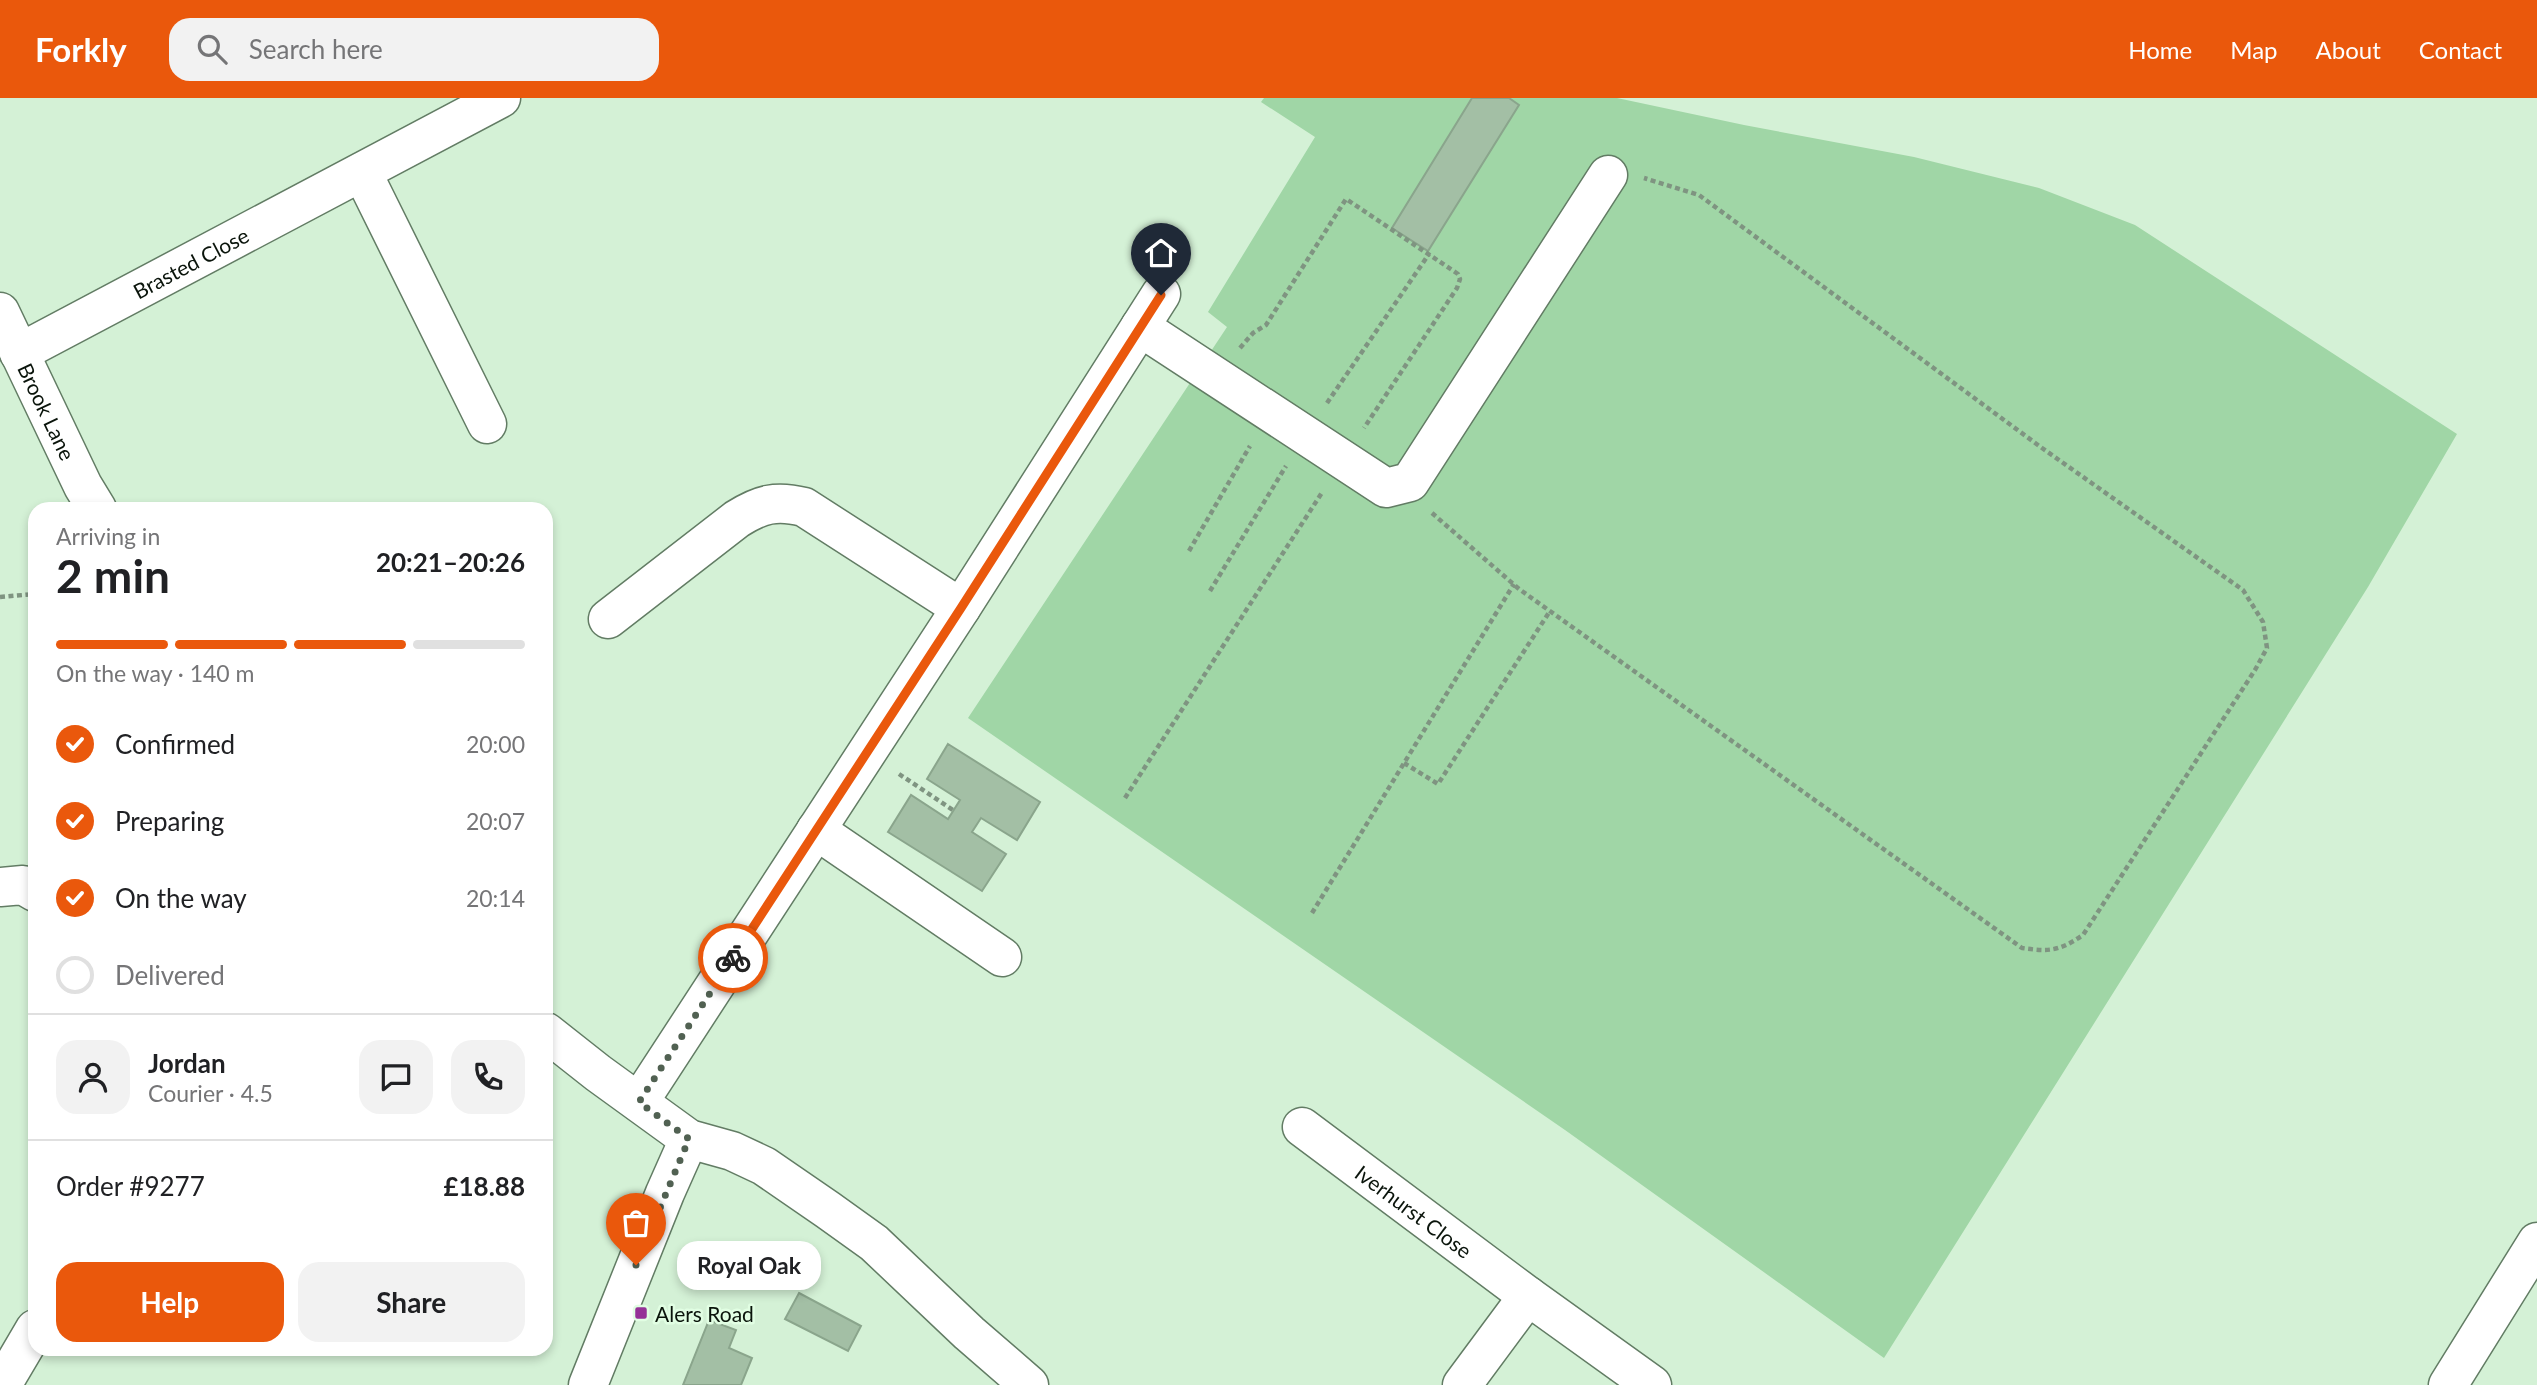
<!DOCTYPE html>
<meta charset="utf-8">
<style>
:root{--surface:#fff;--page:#f2f2f2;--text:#202124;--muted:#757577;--line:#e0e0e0;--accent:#ea580c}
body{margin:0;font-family:Lato,sans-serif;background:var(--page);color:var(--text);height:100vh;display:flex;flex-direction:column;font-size:26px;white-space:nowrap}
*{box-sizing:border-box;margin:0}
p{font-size:23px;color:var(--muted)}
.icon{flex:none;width:38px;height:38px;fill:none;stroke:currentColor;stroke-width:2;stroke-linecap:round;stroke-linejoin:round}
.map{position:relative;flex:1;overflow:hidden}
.side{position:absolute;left:28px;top:404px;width:525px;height:854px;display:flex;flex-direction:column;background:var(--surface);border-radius:21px;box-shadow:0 4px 10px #0003}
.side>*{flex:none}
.pin{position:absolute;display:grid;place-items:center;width:60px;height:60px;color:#fff;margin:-72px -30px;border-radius:50% 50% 50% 0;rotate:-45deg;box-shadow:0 0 7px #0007}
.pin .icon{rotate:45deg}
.courier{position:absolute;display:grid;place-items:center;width:70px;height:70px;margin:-35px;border:5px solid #ea580c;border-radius:50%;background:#fff;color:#222;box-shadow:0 2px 9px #0007}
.bubble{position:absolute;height:49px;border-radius:21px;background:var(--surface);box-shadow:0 4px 10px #0003;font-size:23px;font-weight:700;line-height:49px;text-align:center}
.headline em{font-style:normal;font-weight:700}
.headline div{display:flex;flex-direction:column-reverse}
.headline{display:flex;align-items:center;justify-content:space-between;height:119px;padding:0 28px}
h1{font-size:46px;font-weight:700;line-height:52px}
.bar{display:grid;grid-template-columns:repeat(4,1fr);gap:10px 7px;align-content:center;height:84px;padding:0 28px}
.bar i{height:9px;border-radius:5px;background:var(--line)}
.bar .on{background:var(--accent)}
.bar p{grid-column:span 4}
.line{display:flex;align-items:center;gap:18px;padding:0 28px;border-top:2px solid var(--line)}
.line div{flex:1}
.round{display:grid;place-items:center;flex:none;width:74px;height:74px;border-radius:21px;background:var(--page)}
ol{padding:0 28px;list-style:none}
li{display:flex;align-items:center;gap:21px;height:77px}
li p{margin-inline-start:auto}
li .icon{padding:7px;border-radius:50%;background:var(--accent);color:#fff;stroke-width:4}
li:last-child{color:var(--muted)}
li i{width:38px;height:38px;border:4px solid var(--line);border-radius:50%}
.cta{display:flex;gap:14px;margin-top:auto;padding:14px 28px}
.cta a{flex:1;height:80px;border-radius:21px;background:var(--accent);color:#fff;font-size:28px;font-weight:700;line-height:80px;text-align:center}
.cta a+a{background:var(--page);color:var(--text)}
header{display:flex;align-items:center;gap:42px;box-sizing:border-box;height:98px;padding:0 35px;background:var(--accent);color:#fff}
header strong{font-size:33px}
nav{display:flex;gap:38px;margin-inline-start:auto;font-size:24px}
.search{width:490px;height:63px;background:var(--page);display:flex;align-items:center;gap:18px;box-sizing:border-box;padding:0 24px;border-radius:21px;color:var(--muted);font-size:26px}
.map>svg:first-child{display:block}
</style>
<header>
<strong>Forkly</strong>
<div class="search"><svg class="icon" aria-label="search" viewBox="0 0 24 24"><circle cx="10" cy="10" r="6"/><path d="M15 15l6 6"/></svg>Search here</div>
<nav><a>Home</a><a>Map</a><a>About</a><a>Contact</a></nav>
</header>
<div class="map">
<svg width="2537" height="1287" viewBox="0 0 2537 1287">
<rect width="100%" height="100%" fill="#d4f1d6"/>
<polygon fill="#a0d6a6" points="1264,0 1617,0 1744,27 1914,59 2039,90 2135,127 2457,336 2368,489 1884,1260 1565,1032 968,620 1227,229 1208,214 1315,39 1261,4"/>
<g fill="#a3bfa5" stroke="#8aa58c" stroke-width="2">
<polygon points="1472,0 1509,0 1519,7 1428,153 1392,130"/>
<polygon points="948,646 1040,704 1017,742 981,720 972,734 1006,756 982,793 888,734 911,697 948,721 960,702 927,681"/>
<polygon points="799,1195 861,1228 848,1253 785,1221"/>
<polygon points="709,1222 736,1232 729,1250 752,1260 741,1287 683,1287"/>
</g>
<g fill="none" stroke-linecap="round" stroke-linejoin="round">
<defs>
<g id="minor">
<polyline points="362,74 487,326"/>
<path id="s1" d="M0 214 83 388 97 411"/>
<polyline points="1140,229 1386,390 1410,384 1608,77"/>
<path id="s2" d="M19 255 501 0"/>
<path d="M608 521 737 421C761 406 776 402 804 409L961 510"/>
<polyline points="816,732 1002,859"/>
<polyline points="0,789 23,787 35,794"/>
<polyline points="546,934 598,975 689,1041 732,1053 764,1068 828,1112 874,1145 969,1235 1029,1287"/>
<polyline points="639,1004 961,510 1161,196"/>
<path id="s3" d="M1302 1029 1528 1198"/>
<polyline points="2,1287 35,1231"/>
<polyline points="588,1287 665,1095 689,1041"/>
<polyline points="1462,1287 1528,1198 1652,1287"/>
<polyline points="2448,1287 2537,1144"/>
</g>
</defs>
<use href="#minor" stroke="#627c64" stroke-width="41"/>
<g stroke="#7f9481" stroke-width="4.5" stroke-dasharray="5 3.5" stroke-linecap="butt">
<polyline points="1240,250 1253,235 1266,227 1346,101 1458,176 1460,181 1457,190 1364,330"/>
<polyline points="1327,305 1429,156"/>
<path d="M1432 415 1519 491 2022 850C2050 854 2059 853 2083 837L2255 572 2267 550 2263 524 2243 492 2042 350 1699 97 1644 80"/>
<polyline points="1189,453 1250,348"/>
<polyline points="1210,493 1286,368"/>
<polyline points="0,499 35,496"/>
<polyline points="1404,665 1438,686 1550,513"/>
<polyline points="899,676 953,712"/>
<polyline points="1125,700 1323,393"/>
<polyline points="1312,815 1514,486"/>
</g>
<use href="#minor" stroke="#fff" stroke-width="38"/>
</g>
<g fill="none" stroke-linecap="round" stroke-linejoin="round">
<polyline stroke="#516152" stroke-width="7" stroke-dasharray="0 12.6" points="636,1167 689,1041 639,1004 733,860"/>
<polyline stroke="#ea580c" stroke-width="9" points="733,860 961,510 1161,197"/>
</g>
<rect fill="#953197" stroke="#e1fee3" stroke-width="2.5" x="634" y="1208" width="14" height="14" rx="3.5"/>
<g text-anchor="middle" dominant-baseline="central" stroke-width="5" stroke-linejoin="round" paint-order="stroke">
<g font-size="21" fill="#0a140b" stroke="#e1fee3">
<text stroke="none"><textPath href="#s2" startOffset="194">Brasted Close</textPath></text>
<text stroke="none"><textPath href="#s1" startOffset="110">Brook Lane</textPath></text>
<text stroke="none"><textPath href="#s3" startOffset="140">Iverhurst Close</textPath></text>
</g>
<g font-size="21" fill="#0a140b" stroke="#e1fee3" text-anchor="start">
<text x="655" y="1215">Alers Road</text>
</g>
</g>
</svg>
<div class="pin" style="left:636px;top:1167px;background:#ea580c"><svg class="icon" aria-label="bag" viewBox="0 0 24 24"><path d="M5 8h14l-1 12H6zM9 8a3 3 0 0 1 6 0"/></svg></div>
<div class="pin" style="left:1161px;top:197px;background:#1f2937"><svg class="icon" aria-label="home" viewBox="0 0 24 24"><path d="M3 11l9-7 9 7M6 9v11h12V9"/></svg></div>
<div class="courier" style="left:733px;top:860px"><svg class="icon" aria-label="bike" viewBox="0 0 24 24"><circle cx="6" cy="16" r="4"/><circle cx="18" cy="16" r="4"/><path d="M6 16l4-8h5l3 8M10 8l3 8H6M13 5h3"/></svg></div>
<div class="bubble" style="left:677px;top:1143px;width:144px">Royal Oak</div>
<section class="side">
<div class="headline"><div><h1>2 min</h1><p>Arriving in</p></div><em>20:21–20:26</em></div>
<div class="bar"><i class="on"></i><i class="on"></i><i class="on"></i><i></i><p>On the way · 140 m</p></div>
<ol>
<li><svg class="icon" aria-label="check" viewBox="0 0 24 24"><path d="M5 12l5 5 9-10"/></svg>Confirmed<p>20:00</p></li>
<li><svg class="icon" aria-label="check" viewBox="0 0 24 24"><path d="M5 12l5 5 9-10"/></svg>Preparing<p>20:07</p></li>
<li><svg class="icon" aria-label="check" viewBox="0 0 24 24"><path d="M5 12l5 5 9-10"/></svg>On the way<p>20:14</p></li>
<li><i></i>Delivered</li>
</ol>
<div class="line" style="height:126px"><a class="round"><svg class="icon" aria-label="person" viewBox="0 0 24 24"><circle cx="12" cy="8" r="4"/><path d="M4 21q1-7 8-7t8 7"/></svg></a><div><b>Jordan</b><p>Courier · 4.5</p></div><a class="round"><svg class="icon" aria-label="chat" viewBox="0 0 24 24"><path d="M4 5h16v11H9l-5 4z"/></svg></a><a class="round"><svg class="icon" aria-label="phone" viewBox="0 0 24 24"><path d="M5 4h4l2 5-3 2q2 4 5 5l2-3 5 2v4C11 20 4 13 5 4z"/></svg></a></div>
<div class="line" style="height:91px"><div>Order #9277</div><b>£18.88</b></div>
<div class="cta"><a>Help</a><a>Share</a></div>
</section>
</div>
